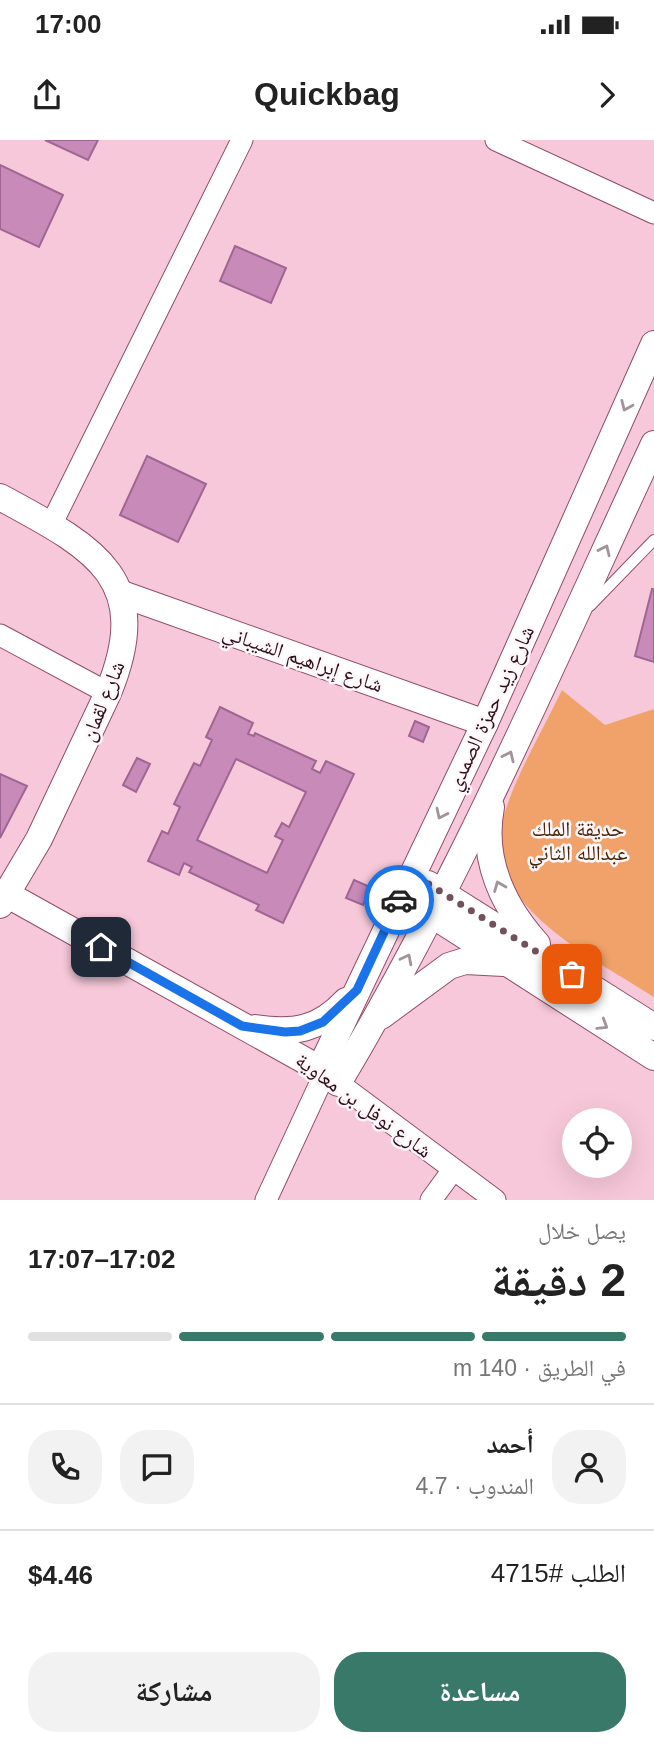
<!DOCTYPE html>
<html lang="ar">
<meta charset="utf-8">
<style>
:root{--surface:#fff;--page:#f2f2f2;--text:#222;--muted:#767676;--line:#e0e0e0;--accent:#387969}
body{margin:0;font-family:Helvetica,"Noto Naskh Arabic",sans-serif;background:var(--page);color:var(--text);direction:rtl;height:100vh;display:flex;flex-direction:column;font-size:26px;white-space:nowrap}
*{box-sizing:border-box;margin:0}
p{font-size:23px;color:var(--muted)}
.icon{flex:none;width:38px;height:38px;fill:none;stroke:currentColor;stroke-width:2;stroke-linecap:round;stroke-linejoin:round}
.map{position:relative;height:1060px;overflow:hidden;direction:ltr}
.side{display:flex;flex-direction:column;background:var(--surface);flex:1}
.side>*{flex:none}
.buttons{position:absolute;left:562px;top:968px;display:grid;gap:14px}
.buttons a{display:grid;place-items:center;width:70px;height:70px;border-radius:50%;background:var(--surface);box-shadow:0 7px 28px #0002;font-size:35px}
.pin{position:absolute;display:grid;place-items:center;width:60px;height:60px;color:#fff;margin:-30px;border-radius:14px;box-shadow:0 4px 10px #0006}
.courier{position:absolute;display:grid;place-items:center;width:70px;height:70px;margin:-35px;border:5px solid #1a73e8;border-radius:50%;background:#fff;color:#222;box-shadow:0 2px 9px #0007}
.summary em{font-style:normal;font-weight:700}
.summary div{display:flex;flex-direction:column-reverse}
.summary{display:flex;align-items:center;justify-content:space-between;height:119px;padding:0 28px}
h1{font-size:46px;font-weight:700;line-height:52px}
.bar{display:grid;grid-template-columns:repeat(4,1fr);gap:10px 7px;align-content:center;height:84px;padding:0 28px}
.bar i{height:9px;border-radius:5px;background:var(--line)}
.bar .on{background:var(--accent)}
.bar p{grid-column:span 4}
.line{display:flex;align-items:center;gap:18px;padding:0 28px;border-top:2px solid var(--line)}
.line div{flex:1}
.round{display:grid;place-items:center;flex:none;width:74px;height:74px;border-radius:28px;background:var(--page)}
.cta{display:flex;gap:14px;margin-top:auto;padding:14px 28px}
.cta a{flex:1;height:80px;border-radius:28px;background:var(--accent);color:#fff;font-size:28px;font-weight:700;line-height:80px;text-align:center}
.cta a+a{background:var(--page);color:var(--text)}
.status{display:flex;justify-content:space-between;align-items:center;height:49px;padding:0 35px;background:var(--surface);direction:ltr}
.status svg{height:19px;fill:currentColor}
header{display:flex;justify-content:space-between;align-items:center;height:91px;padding:0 28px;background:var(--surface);font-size:32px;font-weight:700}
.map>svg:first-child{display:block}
</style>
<div class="status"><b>17:00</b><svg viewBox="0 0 49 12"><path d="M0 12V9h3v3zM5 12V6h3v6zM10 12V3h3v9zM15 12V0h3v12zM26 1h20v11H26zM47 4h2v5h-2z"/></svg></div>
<header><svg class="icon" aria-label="forward" viewBox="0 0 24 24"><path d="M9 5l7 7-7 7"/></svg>Quickbag<svg class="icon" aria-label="share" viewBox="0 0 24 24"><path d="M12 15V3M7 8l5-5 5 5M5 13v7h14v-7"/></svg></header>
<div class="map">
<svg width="654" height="1060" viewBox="0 0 654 1060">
<rect width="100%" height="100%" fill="#f7c8d9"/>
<path fill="#f1a26a" d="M562 550 605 585 654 569V857C598 820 480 766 502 682 514 637 542 592 562 550Z"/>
<g fill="#c78ab9" stroke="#a06693" stroke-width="2" fill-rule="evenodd">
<polygon points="45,0 98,0 88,20"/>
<polygon points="0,25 63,55 39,107 0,89"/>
<polygon points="235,106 286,128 271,163 220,141"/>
<polygon points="147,316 206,344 178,402 120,375"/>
<polygon points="652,449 654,449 654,522 635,516"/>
<path d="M220 567 253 583 248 594 254 596 255 593 316 621 312 629 320 633 326 621 354 634 283 783 256 770 259 765 189 732 192 727 184 723 179 735 148 721 162 691 168 694 180 667 174 664 194 623 200 626 212 600 206 597ZM236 619 306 652 289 687 282 683 275 696 283 700 267 733 197 700Z"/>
<polygon points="415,581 429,587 423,602 409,596"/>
<polygon points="137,618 150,624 136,652 123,645"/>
<polygon points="0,634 27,646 0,698"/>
<polygon points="354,740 370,747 363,765 346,758"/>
</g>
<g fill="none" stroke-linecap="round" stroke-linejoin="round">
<defs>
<polyline id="service" points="590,466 654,400"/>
<g id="minor">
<polyline points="496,0 654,73"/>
<polyline points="51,385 242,0"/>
<polyline points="0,495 108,553"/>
<polyline points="338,943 495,1060"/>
<polyline points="266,1060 325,933"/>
<polyline points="431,1060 453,1030"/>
</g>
<g id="tertiary">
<path d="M0 357C92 407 156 437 108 553L39 699 0 765"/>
<polyline points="122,454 485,583"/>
<path d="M491 667C481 719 503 766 537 804"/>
<polyline points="428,744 654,887"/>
<path d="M8 755 320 929 338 943C460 739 554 519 654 304"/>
<polyline points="417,765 654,917"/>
<polyline points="381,876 449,826 465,821 504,823"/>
<path d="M255 888C293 894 319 890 346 861"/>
<polyline points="320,929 485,583 654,204"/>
</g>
</defs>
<use href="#service" stroke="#904d68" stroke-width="12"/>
<use href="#minor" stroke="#904d68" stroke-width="23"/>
<use href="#tertiary" stroke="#904d68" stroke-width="28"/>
<use href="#service" stroke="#fff" stroke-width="10"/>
<use href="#minor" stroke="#fff" stroke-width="21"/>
<use href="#tertiary" stroke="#fff" stroke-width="26"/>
</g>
<defs><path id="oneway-chevron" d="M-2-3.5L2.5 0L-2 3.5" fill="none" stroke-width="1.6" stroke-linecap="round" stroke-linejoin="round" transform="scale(1.75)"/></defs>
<g stroke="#a09399">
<use href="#oneway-chevron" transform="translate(626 266) rotate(114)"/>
<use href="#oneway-chevron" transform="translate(605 410) rotate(-65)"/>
<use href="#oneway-chevron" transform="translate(509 616) rotate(-65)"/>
<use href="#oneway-chevron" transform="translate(441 674) rotate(116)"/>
<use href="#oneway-chevron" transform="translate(499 746) rotate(-112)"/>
<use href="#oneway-chevron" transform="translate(407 819) rotate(-63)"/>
<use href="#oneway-chevron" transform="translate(603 885) rotate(32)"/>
</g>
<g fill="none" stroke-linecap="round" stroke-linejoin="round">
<polyline stroke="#72505e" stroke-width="7" stroke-dasharray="0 12.6" points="399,760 411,733 572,834"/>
<polyline stroke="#1a73e8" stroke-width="9" points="101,807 242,886 285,892 300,891 323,882 357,850 399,760"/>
</g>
<g text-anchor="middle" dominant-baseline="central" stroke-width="5" stroke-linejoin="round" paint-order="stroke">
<g font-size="21" fill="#2b101c" stroke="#fef6f8">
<text transform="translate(303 518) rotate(19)">شارع إبراهيم الشيباني</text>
<text transform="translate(102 561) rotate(-68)">شارع لقمان</text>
<text transform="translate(490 568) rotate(-65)">شارع زيد حمزة الصمدي</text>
<text transform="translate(364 965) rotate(36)">شارع نوفل بن معاوية</text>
</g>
<g font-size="21" fill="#472509" stroke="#fef6f8">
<text x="578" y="688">حديقة الملك<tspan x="578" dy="24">عبدالله الثاني</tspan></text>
</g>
</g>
</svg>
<div class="buttons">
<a><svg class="icon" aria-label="locate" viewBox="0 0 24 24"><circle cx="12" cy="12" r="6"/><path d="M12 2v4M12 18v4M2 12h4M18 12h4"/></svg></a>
</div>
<div class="pin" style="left:572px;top:834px;background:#ea580c"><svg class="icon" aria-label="bag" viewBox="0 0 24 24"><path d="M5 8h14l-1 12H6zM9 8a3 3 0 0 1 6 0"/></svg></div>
<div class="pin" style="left:101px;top:807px;background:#1f2937"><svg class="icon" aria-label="home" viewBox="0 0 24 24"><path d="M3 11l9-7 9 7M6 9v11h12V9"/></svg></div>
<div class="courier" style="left:399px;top:760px"><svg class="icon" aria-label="car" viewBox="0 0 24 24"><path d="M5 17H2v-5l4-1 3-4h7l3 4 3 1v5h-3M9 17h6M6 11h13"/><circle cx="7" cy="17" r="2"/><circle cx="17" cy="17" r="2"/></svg></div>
</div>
<section class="side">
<div class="summary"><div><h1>2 دقيقة</h1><p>يصل خلال</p></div><em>17:02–17:07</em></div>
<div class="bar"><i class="on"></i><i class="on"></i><i class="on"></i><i></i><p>في الطريق · 140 m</p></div>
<div class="line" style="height:126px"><a class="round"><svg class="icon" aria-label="person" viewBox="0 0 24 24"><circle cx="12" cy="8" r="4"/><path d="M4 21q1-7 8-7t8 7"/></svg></a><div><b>أحمد</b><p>المندوب · 4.7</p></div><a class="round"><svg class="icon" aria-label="chat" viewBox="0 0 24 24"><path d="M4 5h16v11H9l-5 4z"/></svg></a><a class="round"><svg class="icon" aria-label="phone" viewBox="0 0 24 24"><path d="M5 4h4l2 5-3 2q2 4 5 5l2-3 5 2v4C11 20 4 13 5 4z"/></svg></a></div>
<div class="line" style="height:91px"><div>الطلب #4715</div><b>$4.46</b></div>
<div class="cta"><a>مساعدة</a><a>مشاركة</a></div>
</section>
